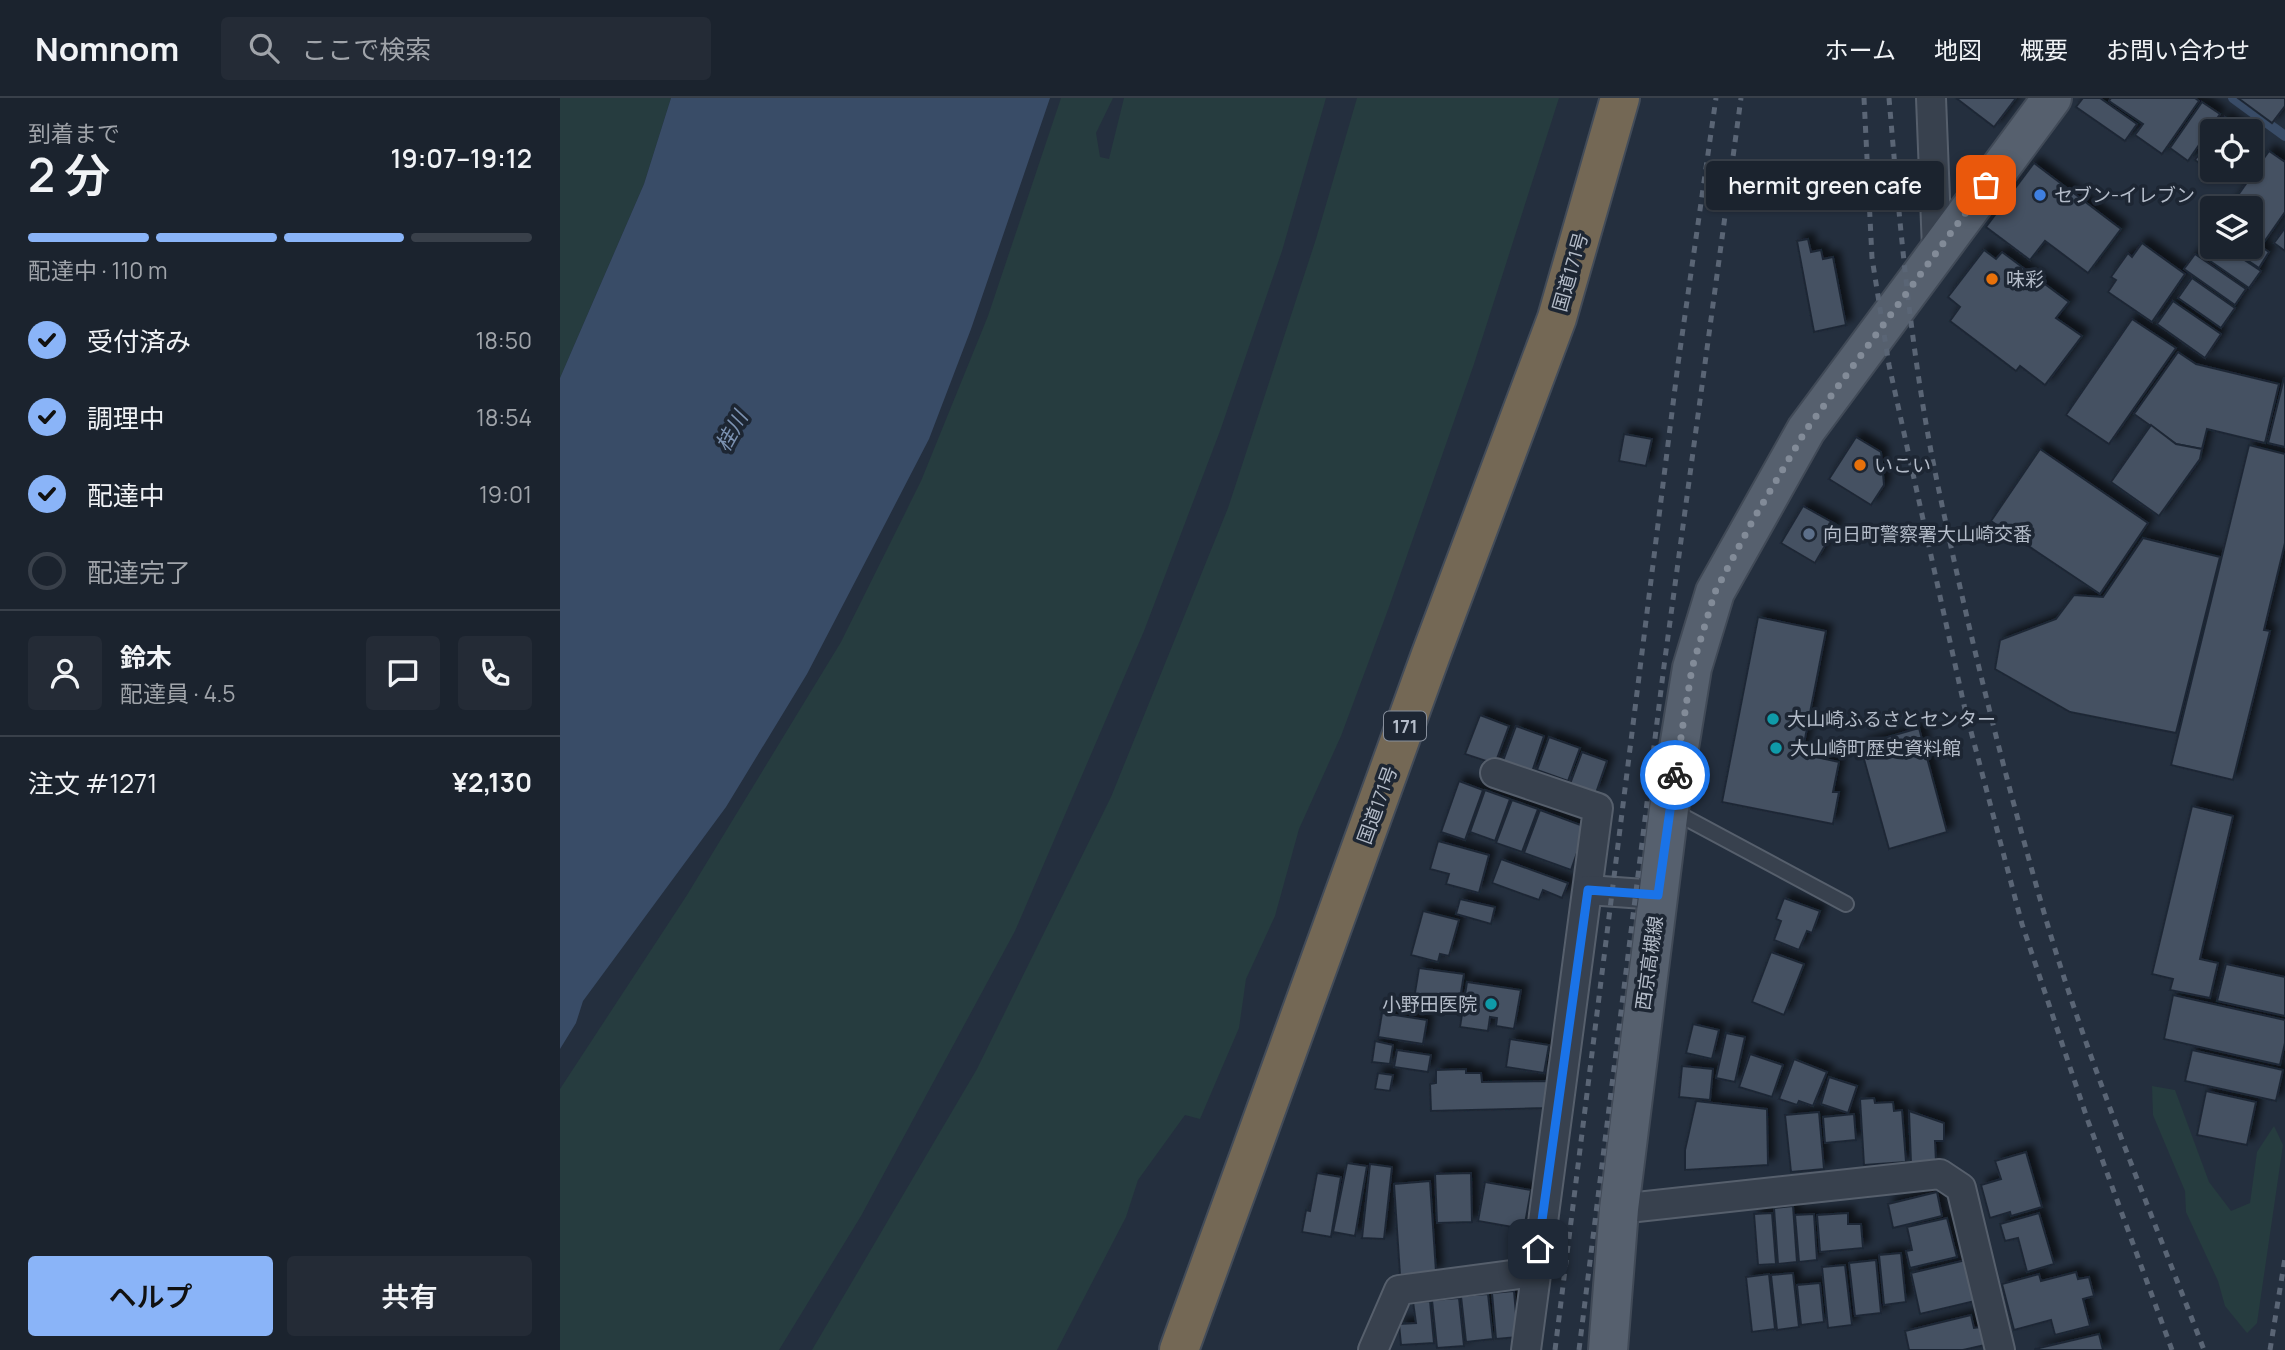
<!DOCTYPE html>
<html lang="ja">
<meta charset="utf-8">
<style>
:root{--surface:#1b232e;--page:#242b36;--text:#f1f3f6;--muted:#a0a4aa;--line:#39404a;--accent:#8ab4f8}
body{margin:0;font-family:Manrope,"Noto Sans JP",sans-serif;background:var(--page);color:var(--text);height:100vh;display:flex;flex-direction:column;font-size:26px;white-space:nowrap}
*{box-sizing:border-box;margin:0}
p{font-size:23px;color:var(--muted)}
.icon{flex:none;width:38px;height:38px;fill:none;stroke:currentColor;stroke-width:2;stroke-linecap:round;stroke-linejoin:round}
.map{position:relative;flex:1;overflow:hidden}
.sheet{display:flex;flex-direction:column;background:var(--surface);width:560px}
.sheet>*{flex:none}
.buttons{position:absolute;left:1640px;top:21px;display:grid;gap:14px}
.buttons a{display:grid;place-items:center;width:63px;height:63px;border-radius:7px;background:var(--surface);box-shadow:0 2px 5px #0004,0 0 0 2px var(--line);font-size:35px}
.pin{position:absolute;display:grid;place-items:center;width:60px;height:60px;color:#fff;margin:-30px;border-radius:14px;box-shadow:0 4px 10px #0006}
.courier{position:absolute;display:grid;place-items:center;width:70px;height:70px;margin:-35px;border:5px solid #1a73e8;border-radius:50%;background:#fff;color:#222;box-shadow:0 2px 9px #0007}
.bubble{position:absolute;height:49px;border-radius:7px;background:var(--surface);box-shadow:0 2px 5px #0004,0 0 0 2px var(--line);font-size:23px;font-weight:600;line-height:49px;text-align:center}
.head em{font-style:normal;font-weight:600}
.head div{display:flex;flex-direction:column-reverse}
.head{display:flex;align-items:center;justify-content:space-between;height:119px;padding:0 28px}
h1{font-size:46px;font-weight:600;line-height:52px}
.bar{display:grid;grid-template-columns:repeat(4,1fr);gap:10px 7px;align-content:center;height:84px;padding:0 28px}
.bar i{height:9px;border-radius:5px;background:var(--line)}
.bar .active{background:var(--accent)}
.bar p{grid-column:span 4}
.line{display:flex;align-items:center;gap:18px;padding:0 28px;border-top:2px solid var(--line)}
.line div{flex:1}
.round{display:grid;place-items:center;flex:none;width:74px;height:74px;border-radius:7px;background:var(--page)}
ol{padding:0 28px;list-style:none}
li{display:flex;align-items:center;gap:21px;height:77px}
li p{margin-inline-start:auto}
li .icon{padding:7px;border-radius:50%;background:var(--accent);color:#111;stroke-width:4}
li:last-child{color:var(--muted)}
li i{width:38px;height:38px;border:4px solid var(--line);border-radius:50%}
.button{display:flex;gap:14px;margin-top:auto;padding:14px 28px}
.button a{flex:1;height:80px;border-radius:7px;background:var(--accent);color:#111;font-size:28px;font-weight:600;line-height:80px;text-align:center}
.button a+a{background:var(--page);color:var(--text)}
header{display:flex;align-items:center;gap:42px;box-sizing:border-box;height:98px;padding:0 35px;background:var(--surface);border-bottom:2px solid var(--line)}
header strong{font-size:33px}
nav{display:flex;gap:38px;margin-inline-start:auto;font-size:24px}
.search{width:490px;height:63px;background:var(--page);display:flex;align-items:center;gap:18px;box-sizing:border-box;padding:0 24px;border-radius:7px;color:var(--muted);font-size:26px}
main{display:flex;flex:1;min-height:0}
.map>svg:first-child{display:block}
</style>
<header>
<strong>Nomnom</strong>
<div class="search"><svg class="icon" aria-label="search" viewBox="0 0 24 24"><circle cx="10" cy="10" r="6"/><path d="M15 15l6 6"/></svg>ここで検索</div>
<nav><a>ホーム</a><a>地図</a><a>概要</a><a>お問い合わせ</a></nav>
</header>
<main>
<section class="sheet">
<div class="head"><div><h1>2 分</h1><p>到着まで</p></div><em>19:07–19:12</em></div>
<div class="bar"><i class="active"></i><i class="active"></i><i class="active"></i><i></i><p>配達中 · 110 m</p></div>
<ol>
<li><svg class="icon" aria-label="check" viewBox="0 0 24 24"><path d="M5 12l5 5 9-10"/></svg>受付済み<p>18:50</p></li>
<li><svg class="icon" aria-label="check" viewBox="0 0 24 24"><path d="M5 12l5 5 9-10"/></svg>調理中<p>18:54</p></li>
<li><svg class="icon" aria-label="check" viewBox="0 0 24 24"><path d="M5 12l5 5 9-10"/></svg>配達中<p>19:01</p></li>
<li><i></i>配達完了</li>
</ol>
<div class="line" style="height:126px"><a class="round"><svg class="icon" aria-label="person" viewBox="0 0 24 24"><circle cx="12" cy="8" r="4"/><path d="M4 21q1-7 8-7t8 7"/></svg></a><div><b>鈴木</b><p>配達員 · 4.5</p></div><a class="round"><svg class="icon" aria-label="chat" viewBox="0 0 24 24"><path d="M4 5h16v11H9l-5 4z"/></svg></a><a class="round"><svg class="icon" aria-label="phone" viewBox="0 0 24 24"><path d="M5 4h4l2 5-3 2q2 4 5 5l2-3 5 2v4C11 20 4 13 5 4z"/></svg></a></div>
<div class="line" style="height:91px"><div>注文 #1271</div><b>¥2,130</b></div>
<div class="button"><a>ヘルプ</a><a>共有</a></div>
</section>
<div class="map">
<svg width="1725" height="1252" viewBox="0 0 1725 1252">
<defs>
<filter id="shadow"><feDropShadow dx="6" dy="-6" stdDeviation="3.5" flood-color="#0009"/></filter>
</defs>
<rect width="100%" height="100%" fill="#242f3e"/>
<g fill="#263c3f">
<polygon points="0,0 111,0 84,86 0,280"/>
<polygon points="501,0 553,0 536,35 540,59 549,61 564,0 766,0 722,153 660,333 584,533 455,833 301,1118 219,1252 0,1252 0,991 127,797 281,544 361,383 428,218"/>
<polygon points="797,0 999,0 914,266 829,509 781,638 739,731 715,818 686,881 679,930 640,1021 625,1017 578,1082 566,1119 497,1252 252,1252 417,971 551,699 668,410 756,141"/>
<polygon points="1592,988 1615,992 1649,1084 1671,1113 1690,1105 1697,1054 1714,1028 1723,1047 1697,1225 1687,1235 1665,1208 1658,1183 1626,1114 1625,1093 1593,1017"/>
</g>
<polygon fill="#394c67" points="111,0 490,0 411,231 369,341 310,455 247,576 166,709 23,903 16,925 0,951 0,280 84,86"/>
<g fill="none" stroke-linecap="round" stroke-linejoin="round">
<polyline stroke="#394c67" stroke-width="10" points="1673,0 1725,38"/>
</g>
<g fill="#455162" stroke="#1f2835" stroke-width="2" filter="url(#shadow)">
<polygon points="1396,0 1456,0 1434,29"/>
<polygon points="1523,0 1540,0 1577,26 1565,43 1516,9"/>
<polygon points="1551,0 1635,0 1639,3 1602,56 1575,37 1583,26 1549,3"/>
<polygon points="1678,0 1725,0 1725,8 1712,25"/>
<polygon points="1642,4 1660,16 1628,63 1610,50"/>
<polygon points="1665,19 1685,33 1655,33"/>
<polygon points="1652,38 1652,72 1674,72 1666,84 1635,62"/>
<polygon points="1709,53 1725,64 1725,114 1702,147 1690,139 1690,110 1669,110"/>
<polygon points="1474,65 1561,131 1528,175 1485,143 1470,162 1426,129"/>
<polygon points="1725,130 1725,153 1714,145"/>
<polygon points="1652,140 1652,149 1665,149 1701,173 1689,190 1640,156"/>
<polygon points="1248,141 1251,154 1261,152 1263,161 1273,159 1286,227 1254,234 1237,143"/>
<polygon points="1690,141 1709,154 1699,170 1668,149 1690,149"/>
<polygon points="1582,145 1625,176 1592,224 1548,194 1556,182 1551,179 1568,155 1572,159"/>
<polygon points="1424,152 1436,161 1442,154 1509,204 1496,220 1522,238 1485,287 1460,268 1456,273 1390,223 1400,209 1388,199"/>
<polygon points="1635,156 1686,191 1675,207 1624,171"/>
<polygon points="1632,180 1675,210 1661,230 1618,200"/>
<polygon points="1613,203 1661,236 1645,260 1597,226"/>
<polygon points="1572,221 1616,250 1549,346 1506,317"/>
<polygon points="1618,254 1636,266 1719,286 1705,345 1647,331 1642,351 1616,346 1574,316"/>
<polygon points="1724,280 1725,280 1725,349 1708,345"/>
<polygon points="1591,327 1616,346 1642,351 1640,361 1599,418 1551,384"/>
<polygon points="1064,336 1092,341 1086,368 1059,363"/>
<polygon points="1296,339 1321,354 1324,387 1311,407 1269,381"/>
<polygon points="1689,347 1725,356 1725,445 1704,532 1710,533 1673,682 1611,667"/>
<polygon points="1480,351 1588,425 1540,496 1431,423"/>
<polygon points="1243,408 1277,427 1255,465 1221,445"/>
<polygon points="1583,440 1660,459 1616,635 1510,614 1435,571 1440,542 1496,521 1514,497 1543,499"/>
<polygon points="1198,519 1266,533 1242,656 1279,664 1273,694 1279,694 1273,726 1162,704"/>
<polygon points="920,617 949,628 935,666 905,656"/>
<polygon points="956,628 984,638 972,674 943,663"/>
<polygon points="1359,630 1387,734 1329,751 1300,647"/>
<polygon points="989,639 1020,650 1008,683 977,672"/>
<polygon points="1022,654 1047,663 1036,695 1010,686"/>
<polygon points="899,683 923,692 905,742 881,734"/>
<polygon points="925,692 950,701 935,743 910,734"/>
<polygon points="952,702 978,711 962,754 936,745"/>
<polygon points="1632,708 1673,718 1640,861 1658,865 1650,900 1610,892 1613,881 1592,876"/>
<polygon points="980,712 1026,729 1011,772 964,755"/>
<polygon points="878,743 929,757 919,795 886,786 889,776 870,771"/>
<polygon points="941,761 1008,785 1002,800 983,792 979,802 932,785"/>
<polygon points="1224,800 1260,813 1252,835 1247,833 1239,852 1214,842 1221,823 1216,821"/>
<polygon points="900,801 935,809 931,826 896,816"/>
<polygon points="863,813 899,822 889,858 880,856 878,864 851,857"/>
<polygon points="1211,854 1244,866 1224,917 1192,904"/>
<polygon points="1666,866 1725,879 1725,918 1657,903"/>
<polygon points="859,870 904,876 898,914 853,907"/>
<polygon points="907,884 961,892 954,931 936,928 937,920 930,919 928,933 900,929"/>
<polygon points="1613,897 1725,922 1725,945 1720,967 1604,941"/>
<polygon points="822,915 867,922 863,946 818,939"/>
<polygon points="1133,926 1159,932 1152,961 1126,955"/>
<polygon points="1166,935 1185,939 1175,984 1156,980"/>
<polygon points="950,941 989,947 984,975 946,969"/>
<polygon points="815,943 833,947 830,966 812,964"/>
<polygon points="837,952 871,957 868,974 834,969"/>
<polygon points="1632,952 1723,972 1716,1003 1625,983"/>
<polygon points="1190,956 1223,967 1212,999 1179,989"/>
<polygon points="1234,961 1267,974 1253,1008 1239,1003 1237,1007 1219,1001"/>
<polygon points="1122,968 1153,971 1150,1002 1119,999"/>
<polygon points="906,971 906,975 921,975 922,984 987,983 987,1010 871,1013 870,986 876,985 876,972"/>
<polygon points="818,975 833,977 830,993 815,991"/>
<polygon points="1269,979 1297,988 1288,1015 1261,1006"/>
<polygon points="1646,993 1696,1004 1687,1047 1637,1037"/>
<polygon points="1314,1000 1315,1005 1333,1004 1334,1013 1342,1012 1346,1064 1304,1067 1300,1001"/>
<polygon points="1136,1003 1207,1011 1208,1067 1125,1072 1125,1052"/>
<polygon points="1349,1013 1384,1025 1384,1043 1375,1043 1376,1064 1351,1065"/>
<polygon points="1259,1014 1264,1071 1231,1074 1225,1017"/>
<polygon points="1294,1016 1296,1042 1265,1045 1263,1019"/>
<polygon points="1466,1054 1482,1109 1451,1118 1450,1114 1430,1120 1421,1087 1441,1081 1435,1063"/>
<polygon points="787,1065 807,1068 795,1138 773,1134"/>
<polygon points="810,1066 832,1069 824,1141 802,1140"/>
<polygon points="757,1075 781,1079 771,1139 742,1134 746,1112 750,1113"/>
<polygon points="911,1075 912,1124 877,1125 875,1076"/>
<polygon points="870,1083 876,1174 840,1177 834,1086"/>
<polygon points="925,1084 971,1092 964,1131 918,1123"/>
<polygon points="1377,1094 1382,1118 1333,1130 1328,1106"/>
<polygon points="1233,1108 1237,1164 1218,1166 1214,1110"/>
<polygon points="1212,1115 1216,1166 1198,1167 1194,1116"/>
<polygon points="1288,1115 1288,1126 1301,1126 1303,1150 1260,1154 1257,1117"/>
<polygon points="1479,1115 1494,1166 1467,1174 1458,1140 1445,1143 1440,1126"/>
<polygon points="1254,1116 1257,1162 1239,1164 1235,1117"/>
<polygon points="1387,1120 1397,1159 1350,1170 1346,1153 1352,1152 1347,1129"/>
<polygon points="1341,1155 1346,1204 1324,1207 1319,1157"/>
<polygon points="1316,1162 1321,1215 1295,1218 1289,1165"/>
<polygon points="1406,1162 1415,1203 1360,1216 1351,1175"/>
<polygon points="1285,1167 1292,1227 1268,1230 1262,1169"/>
<polygon points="1516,1174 1518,1181 1529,1179 1534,1198 1523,1201 1530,1228 1495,1237 1491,1222 1454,1232 1442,1186 1479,1176 1481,1183"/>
<polygon points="1233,1175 1239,1229 1217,1232 1211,1177"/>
<polygon points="1209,1176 1215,1231 1192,1234 1186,1179"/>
<polygon points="1260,1185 1264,1224 1241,1227 1237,1187"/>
<polygon points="954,1193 958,1239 936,1241 932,1195"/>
<polygon points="928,1196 933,1241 906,1244 901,1198"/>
<polygon points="899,1200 904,1248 877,1250 872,1202"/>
<polygon points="870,1203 874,1245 841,1247 839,1226 856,1225 853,1204"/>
<polygon points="1411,1217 1414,1230 1421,1229 1425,1247 1403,1252 1349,1252 1345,1233"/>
<polygon points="1539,1236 1543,1252 1475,1252 1475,1251"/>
</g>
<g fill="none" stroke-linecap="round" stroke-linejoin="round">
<defs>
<polyline id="lane" points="1111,712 1286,806"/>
<g id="street">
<polyline points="1371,0 1377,151"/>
<polyline points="935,675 1038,710 966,1252"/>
<polyline points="1028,792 1098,797"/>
<polyline points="1059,1111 1380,1076 1401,1090 1440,1252"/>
<polyline points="813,1252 839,1192 975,1174"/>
</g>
<polyline id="primary" points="1048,1252 1059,1111 1109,711 1132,570 1155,494 1246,332 1492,0"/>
<polyline id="highway" points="619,1252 870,559 997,220 1060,0"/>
</defs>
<use href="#lane" stroke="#565f6c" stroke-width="18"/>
<use href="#street" stroke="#565f6c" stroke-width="32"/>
<use href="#primary" stroke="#414a57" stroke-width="42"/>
<use href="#highway" stroke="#434c59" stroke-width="42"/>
<use href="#lane" stroke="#38414e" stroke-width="14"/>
<use href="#street" stroke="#38414e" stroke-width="28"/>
<use href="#primary" stroke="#56606e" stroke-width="38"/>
<use href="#highway" stroke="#746855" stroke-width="38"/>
<g stroke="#5a6575" stroke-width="5" stroke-dasharray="7 7" stroke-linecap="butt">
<polyline points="1304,0 1312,160 1329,267 1404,607 1462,826 1528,1023 1612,1252"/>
<path d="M1329 0C1340 129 1351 261 1378 388 1408 532 1444 676 1485 818 1528 965 1589 1109 1644 1252"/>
<polyline points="995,1252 1118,266 1156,0"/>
<polyline points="1019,1252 1104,568 1181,0"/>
<polyline points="1710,1252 1725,1160"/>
</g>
</g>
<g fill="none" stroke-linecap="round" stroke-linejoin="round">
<polyline stroke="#828b98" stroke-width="7" stroke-dasharray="0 12.6" points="1115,677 1132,570 1155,494 1193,422 1246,332 1426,87"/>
<polyline stroke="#1a73e8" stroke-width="9" points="978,1151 1028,792 1098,797 1115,677"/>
</g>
<circle fill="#3f7fe0" stroke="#1d2633" stroke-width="2.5" cx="1480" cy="97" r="7"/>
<g fill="#e8710a" stroke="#1d2633" stroke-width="2.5">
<circle cx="1432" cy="181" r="7"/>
<circle cx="1300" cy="367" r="7"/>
</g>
<circle fill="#5c6f8a" stroke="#1d2633" stroke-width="2.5" cx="1249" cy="436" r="7"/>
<g fill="#0f9aa8" stroke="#1d2633" stroke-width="2.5">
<circle cx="1213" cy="621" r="7"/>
<circle cx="1216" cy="650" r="7"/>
<circle cx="931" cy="906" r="7"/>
</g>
<g text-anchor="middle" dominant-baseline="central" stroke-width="7" stroke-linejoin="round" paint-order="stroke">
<rect fill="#1d2633" stroke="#878f9c" stroke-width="2" x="824" y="613.5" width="42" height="29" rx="5"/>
<g font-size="18" font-weight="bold" fill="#b4bcc9">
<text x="845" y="628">171</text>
</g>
<g font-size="19" fill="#b4bcc9" stroke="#1d2633" text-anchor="start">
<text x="1494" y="97">セブン-イレブン</text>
<text x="1446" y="181">味彩</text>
<text x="1314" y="367">いこい</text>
<text x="1263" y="436">向日町警察署大山崎交番</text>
<text x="1227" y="621">大山崎ふるさとセンター</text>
<text x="1230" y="650">大山崎町歴史資料館</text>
<text x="917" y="906" text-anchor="end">小野田医院</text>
</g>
<g font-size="19" fill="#b4bcc9" stroke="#1d2633">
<text transform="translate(1010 174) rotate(-74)">国道171号</text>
<text transform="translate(817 707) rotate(-70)">国道171号</text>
<text transform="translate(1089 865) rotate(-82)">西京高槻線</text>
</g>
<g font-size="21" font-style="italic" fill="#7c92b1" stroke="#1d2633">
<text transform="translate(171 333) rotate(-61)">桂川</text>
</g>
</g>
</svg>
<div class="buttons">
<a><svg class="icon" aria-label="locate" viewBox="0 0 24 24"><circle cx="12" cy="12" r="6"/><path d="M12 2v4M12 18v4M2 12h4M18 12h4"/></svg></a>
<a><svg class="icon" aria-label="layers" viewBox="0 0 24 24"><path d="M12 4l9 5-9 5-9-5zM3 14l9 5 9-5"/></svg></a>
</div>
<div class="pin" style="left:1426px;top:87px;background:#ea580c"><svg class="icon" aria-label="bag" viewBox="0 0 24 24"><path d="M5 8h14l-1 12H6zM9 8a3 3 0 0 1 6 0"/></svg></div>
<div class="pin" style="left:978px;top:1151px;background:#1f2937"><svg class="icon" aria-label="home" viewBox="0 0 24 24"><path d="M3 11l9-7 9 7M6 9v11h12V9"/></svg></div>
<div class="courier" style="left:1115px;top:677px"><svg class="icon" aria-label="bike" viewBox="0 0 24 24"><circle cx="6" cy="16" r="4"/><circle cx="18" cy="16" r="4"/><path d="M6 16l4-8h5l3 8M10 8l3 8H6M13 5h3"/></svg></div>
<div class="bubble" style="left:1146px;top:63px;width:238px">hermit green cafe</div>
</div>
</main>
